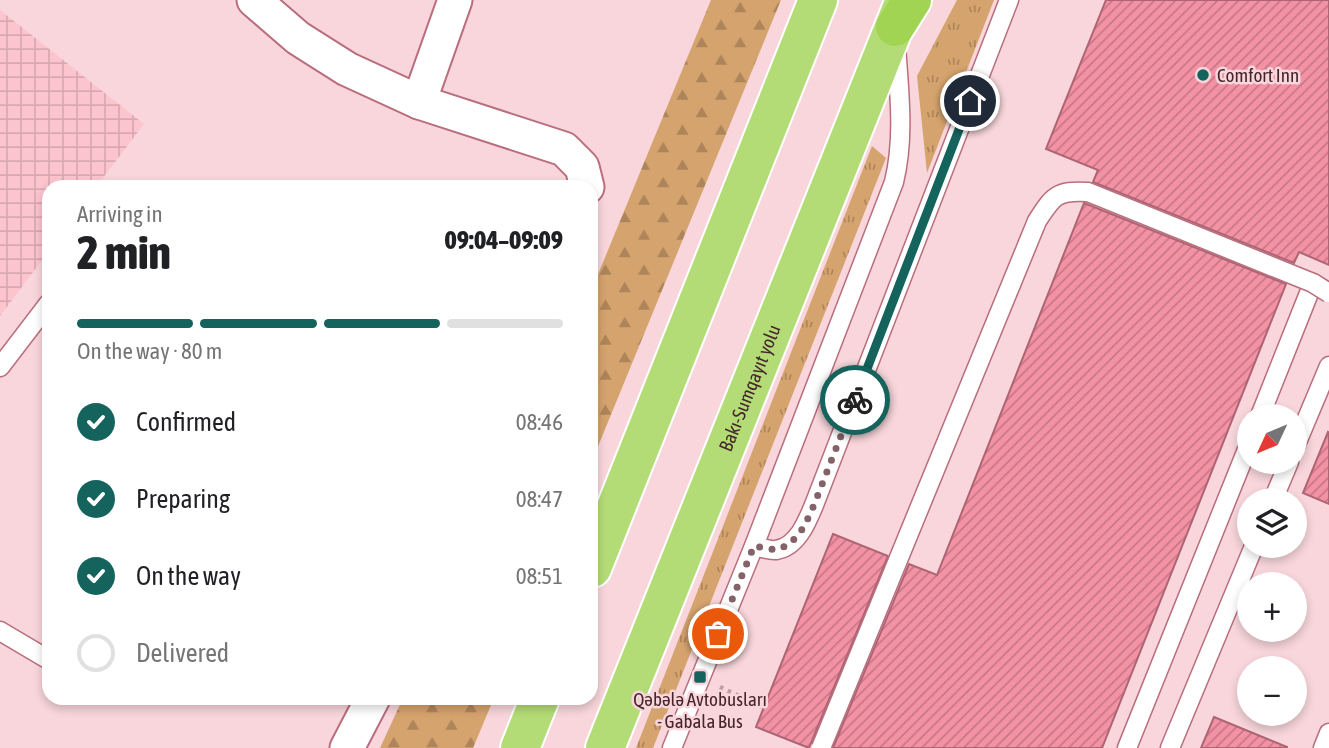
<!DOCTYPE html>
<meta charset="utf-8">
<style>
:root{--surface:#fff;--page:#f6f6f6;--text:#202124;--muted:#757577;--line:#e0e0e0;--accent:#15635d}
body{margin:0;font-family:"Asap Condensed",sans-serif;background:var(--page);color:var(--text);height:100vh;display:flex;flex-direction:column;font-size:26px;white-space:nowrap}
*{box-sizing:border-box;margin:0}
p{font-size:23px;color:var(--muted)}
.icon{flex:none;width:38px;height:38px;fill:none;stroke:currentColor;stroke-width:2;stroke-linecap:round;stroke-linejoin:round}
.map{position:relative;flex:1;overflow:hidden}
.sheet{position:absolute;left:42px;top:180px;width:556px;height:525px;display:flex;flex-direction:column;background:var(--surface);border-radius:21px;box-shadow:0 4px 10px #0003}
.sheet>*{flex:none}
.needle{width:46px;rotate:226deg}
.tools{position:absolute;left:1237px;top:404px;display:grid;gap:14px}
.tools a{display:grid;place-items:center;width:70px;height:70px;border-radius:50%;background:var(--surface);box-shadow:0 4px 10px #0003;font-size:35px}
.pin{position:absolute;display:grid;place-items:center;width:60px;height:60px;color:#fff;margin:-30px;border:4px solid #fff;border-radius:50%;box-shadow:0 2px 7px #0007}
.courier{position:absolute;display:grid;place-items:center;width:70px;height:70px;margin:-35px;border:5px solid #15635d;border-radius:50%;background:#fff;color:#222;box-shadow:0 2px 9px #0007}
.summary em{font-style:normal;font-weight:800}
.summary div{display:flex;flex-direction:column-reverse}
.summary{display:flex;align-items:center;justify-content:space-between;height:119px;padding:0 35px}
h1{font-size:46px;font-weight:800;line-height:52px}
.bar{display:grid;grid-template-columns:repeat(4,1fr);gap:10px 7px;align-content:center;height:84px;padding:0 35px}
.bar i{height:9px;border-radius:5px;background:var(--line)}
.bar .active{background:var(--accent)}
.bar p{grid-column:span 4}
ol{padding:0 35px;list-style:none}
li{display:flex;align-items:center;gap:21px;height:77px}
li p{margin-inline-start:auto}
li .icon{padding:7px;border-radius:50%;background:var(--accent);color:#fff;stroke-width:4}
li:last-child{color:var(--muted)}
li i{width:38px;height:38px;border:4px solid var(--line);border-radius:50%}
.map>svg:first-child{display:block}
</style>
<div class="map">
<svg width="1329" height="748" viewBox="0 0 1329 748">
<defs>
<pattern id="industrial-grid" width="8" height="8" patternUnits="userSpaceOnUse" patternTransform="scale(1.75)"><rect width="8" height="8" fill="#fcc5ce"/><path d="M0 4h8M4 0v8" fill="none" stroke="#d9a9b1"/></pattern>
<pattern id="grass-tufts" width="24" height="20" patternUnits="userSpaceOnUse" patternTransform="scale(1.75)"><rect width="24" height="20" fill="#d5a36d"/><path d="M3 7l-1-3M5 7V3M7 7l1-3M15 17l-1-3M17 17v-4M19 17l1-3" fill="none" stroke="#ae855a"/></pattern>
<pattern id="forest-firs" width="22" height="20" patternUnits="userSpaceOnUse" patternTransform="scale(1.75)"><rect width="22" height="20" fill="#d5a36d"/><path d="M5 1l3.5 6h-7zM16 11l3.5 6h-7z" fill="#ae855a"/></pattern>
<pattern id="building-hatch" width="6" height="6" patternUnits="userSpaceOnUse" patternTransform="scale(1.75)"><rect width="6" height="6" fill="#f492a5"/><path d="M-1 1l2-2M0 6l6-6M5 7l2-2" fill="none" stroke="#c77787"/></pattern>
</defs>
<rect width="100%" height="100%" fill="#f8d6db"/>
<polygon fill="url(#industrial-grid)" points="0,10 144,124 96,187 49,187 49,251 0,316"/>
<g fill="url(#grass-tufts)">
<polygon points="957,0 994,0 927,173 917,76"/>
<polygon points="872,146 886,158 653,748 636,748"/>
</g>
<g fill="url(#forest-firs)">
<polygon points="711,0 781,0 592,461 592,289"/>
<polygon points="403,698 494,698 473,748 380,748"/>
</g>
<g fill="url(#building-hatch)" stroke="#ae6473" stroke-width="2">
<polygon points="1106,0 1329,0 1329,265 1299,252 1294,263 1093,182 1098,170 1046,149"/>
<polygon points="1084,203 1286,284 1102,748 833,748 909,564 937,575"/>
<polygon points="1328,432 1329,433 1329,504 1303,493"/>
<polygon points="833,534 888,556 809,748 756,727"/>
<polygon points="1214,717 1287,747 1287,748 1201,748"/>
</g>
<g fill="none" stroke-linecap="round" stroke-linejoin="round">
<defs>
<g id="service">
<polyline points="0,367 49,303"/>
<polyline points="1260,416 1313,283"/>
<polyline points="1295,447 1329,366"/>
<polyline points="1273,500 1289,462"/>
<path d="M754 546C760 547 769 551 776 550 797 547 807 522 814 505L1009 0"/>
<polyline points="0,631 49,660"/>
<path d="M672 748 754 546 894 182C905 137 899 91 896 45"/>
<polyline points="1127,748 1250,442"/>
<polyline points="1170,748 1254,546"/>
<polyline points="1323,748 1329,733"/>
</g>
<g id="minor">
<polyline points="254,0 298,38 347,69 419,102 564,149 582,167 587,187"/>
<polyline points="419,102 455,0"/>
<polyline points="347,748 373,698"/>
</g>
<g id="trunk">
<polyline points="592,568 818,0"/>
<polyline points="520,748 540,698"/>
<path id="s1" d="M605 748 905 0"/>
</g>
<polyline id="motorway" points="895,27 912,0"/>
</defs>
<use href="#service" stroke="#b96e7d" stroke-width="21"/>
<use href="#minor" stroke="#b96e7d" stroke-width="37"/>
<use href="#trunk" stroke="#fff" stroke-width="42"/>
<use href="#motorway" stroke="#fff" stroke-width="42"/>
<polyline stroke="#bf9ea4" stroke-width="4.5" stroke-dasharray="3.5 5" stroke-linecap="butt" points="720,687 764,708"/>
<use href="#service" stroke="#fff" stroke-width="18"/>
<use href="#minor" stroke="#fff" stroke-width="33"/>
<use href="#trunk" stroke="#b4dc76" stroke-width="38"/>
<use href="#motorway" stroke="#a2d453" stroke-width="38"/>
<defs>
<path id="service-bridge" d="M821 748 1037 221C1053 196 1057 190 1088 192L1313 283 1329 293"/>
</defs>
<use href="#service-bridge" stroke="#b96e7d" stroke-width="21" stroke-linecap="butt"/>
<use href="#service-bridge" stroke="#fff" stroke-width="18"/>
</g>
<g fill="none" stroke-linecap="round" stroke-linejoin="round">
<polyline stroke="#836369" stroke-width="7" stroke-dasharray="0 12.6" points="718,634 754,546 776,550 790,544 804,527 814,505 855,400"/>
<polyline stroke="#15635d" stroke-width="9" points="855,400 970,101"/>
</g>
<g fill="#15635d" stroke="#f8d6db" stroke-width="2.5">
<circle cx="1203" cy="75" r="7"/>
<rect x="693" y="670" width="14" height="14" rx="3.5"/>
</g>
<g text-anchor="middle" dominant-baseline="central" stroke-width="5" stroke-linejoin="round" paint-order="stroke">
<g font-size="19" fill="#44252b" stroke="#f8d6db" text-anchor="start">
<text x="1217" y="75">Comfort Inn</text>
<text x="700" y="699" text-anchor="middle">Qəbələ Avtobusları<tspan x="700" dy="22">- Gabala Bus</tspan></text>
</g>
<g font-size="19" fill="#44252b" stroke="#f8d6db">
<text stroke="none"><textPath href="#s1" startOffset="388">Bakı-Sumqayıt yolu</textPath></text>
</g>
</g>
</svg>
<div class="tools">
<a><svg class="needle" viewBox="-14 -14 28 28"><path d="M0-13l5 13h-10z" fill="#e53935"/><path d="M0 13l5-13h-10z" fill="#757577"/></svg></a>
<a><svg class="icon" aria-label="layers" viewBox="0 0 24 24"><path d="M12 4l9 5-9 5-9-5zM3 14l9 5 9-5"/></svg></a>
<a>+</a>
<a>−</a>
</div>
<div class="pin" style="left:718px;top:634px;background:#ea580c"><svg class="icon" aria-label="bag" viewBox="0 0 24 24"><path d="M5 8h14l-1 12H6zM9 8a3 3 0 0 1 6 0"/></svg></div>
<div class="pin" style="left:970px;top:101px;background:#1f2937"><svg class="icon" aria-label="home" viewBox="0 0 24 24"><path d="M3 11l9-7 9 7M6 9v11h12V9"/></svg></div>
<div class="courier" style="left:855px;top:400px"><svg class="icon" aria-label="bike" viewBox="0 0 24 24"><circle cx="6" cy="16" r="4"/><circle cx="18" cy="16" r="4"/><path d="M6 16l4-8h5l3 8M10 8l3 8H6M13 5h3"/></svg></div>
<section class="sheet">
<div class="summary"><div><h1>2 min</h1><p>Arriving in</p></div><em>09:04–09:09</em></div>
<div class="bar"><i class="active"></i><i class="active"></i><i class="active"></i><i></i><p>On the way · 80 m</p></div>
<ol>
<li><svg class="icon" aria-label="check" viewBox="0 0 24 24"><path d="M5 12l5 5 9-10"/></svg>Confirmed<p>08:46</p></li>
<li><svg class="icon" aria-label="check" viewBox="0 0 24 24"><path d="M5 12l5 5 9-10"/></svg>Preparing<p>08:47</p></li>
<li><svg class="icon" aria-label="check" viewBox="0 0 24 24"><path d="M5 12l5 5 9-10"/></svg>On the way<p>08:51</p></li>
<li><i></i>Delivered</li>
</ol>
</section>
</div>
